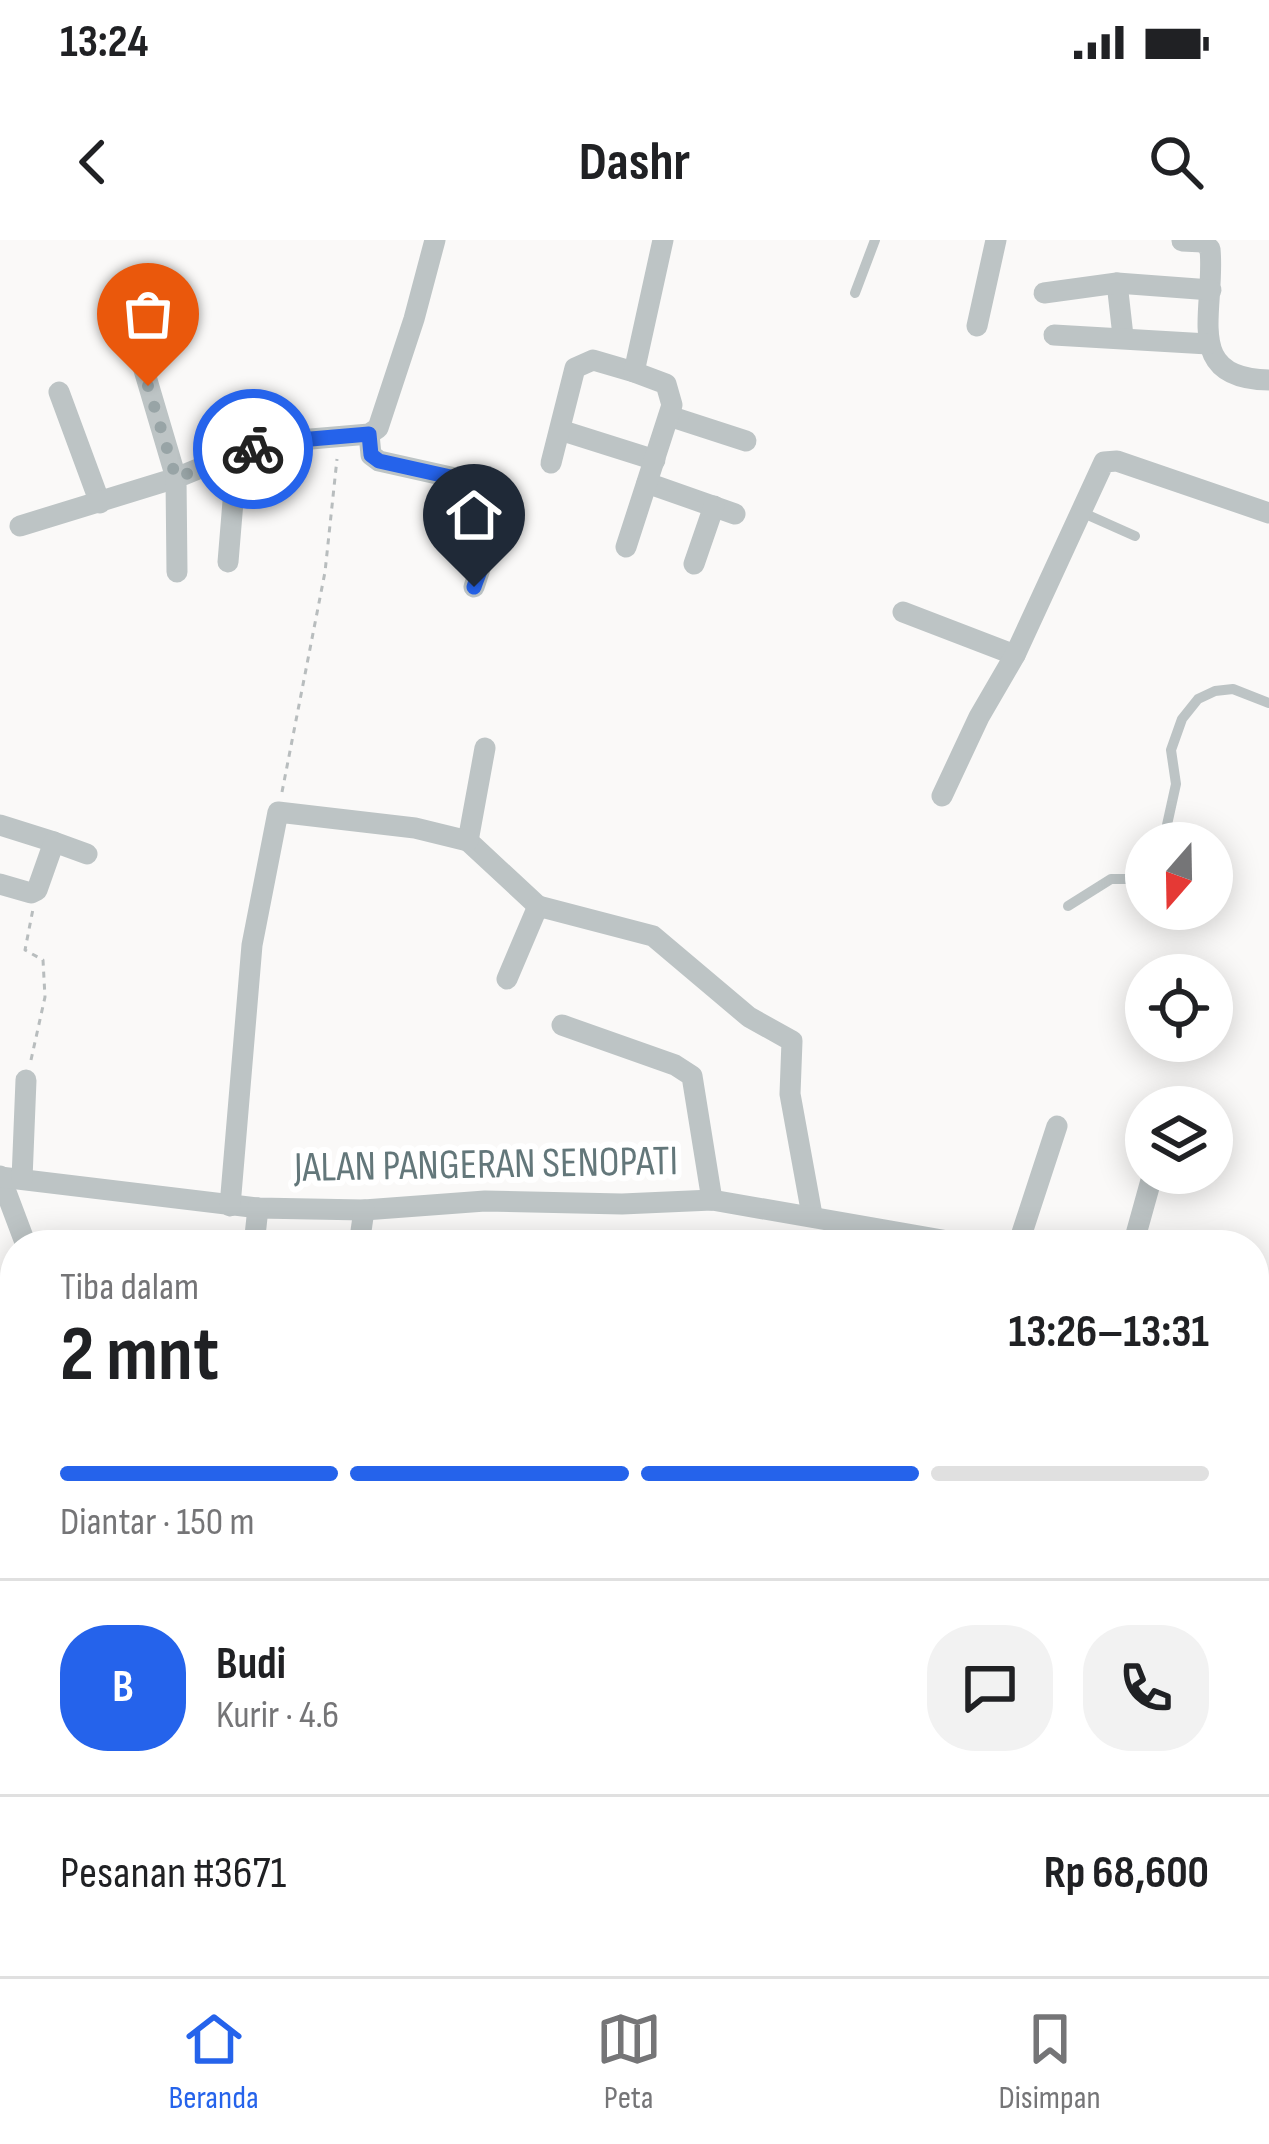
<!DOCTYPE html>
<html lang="id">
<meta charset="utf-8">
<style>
:root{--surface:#fff;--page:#f2f2f2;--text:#202124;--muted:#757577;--line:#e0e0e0;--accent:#2563eb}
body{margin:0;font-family:"Sofia Sans Condensed",sans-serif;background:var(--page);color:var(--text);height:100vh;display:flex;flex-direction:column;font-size:45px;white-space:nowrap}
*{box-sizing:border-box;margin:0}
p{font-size:39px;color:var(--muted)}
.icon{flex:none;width:66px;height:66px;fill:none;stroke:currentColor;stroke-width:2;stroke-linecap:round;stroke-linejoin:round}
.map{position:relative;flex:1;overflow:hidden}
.details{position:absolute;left:0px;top:990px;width:1269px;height:747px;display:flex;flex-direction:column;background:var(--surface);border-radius:48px 48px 0 0;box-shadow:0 6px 30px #0003}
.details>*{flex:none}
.needle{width:78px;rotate:200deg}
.controls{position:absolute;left:1125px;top:582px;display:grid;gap:24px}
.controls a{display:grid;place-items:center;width:108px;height:108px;border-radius:50%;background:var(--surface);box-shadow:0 6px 30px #0003;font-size:60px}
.pin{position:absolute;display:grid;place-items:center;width:102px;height:102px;color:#fff;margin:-123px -51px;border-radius:50% 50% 50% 0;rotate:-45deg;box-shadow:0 0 12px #0007}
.pin .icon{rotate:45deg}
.courier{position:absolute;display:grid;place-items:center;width:120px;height:120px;margin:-60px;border:9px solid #2563eb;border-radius:50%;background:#fff;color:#222;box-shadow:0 3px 15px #0007}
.summary em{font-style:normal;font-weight:700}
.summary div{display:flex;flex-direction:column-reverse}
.summary{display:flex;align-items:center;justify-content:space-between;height:204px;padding:0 60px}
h1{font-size:78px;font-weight:700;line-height:90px}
.bar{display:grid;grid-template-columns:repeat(4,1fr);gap:18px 12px;align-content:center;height:144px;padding:0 60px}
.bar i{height:15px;border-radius:9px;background:var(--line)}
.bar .active{background:var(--accent)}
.bar p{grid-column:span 4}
.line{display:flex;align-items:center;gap:30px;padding:0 60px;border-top:3px solid var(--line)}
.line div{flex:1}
.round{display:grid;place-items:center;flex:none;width:126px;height:126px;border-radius:48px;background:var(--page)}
.status{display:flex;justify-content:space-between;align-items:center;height:84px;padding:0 60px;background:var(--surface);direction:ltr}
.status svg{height:33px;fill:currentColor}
header{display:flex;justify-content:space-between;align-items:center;height:156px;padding:0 60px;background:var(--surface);font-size:54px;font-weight:700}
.dock{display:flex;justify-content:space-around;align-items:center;height:168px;border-top:3px solid var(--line);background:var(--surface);font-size:33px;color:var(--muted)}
.dock a{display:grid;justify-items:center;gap:6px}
.dock .active{color:var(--accent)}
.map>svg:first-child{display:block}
</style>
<div class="status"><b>13:24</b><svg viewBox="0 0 49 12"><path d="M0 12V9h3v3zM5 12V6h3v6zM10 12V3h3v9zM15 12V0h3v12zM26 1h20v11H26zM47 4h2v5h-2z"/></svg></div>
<header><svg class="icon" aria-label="back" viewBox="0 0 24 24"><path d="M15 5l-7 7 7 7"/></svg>Dashr<svg class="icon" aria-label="search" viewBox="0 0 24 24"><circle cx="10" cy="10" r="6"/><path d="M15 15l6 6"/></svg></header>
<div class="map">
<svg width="1269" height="1736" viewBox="0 0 1269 1736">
<rect width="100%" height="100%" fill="#faf9f8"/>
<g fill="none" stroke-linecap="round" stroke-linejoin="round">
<defs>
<g id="secondary">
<polyline points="1254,1560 1269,1559"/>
<polyline points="0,1593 15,1590"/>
</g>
</defs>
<use href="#secondary" stroke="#b2babc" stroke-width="33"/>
<g stroke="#b8bdbe" stroke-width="3" stroke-dasharray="6 6" stroke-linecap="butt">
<polyline points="282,552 325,332 337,219"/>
<polyline points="31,820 45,757 43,720 25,710 33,669"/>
</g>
<g stroke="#bdc4c5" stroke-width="10">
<polyline points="855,53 875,0"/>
<polyline points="1081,272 1135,296"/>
<polyline points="1163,603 1176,544 1171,510 1182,479 1198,459 1215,451 1233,449 1269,463"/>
<polyline points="1068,666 1111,639 1133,639 1146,631"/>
</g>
<g stroke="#bdc4c5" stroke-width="21">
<path d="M1182 1 1203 2 1210 9C1216 70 1181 139 1269 140"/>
<polyline points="1117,43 1123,96"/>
<polyline points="1044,53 1117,43 1211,50"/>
<polyline points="977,86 996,0"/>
<polyline points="1054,95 1208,104"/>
<polyline points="59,152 100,263"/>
<polyline points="669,176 746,201"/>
<polyline points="560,190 655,220"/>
<polyline points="369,194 371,215 379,221 473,242 495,262 495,283 474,347"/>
<polyline points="551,223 575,128 593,120 634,132"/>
<polyline points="647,243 735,274"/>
<polyline points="20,286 176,238 139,113"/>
<polyline points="626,307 672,165 666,144 634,132 663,0"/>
<polyline points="228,322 237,213"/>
<polyline points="694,324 714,266"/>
<polyline points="177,332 176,238 237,213 276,202 369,194 378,188 414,79 435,0"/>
<polyline points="903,372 1015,415"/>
<polyline points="485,508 468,601 538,666"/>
<polyline points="942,556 979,477 1015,415 1104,222 1117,221 1269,273"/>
<polyline points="0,585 54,602"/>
<polyline points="0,644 31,653 37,650 54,602 87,614"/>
<polyline points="507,739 538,666 653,696 749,777 792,801 790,854 812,975"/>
<polyline points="562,785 675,825 692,836 712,960"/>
<polyline points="0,936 26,1005"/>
<polyline points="0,937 258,968 364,970 485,961 622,964 712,960 971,1005"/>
<polyline points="22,939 26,840"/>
<polyline points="230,966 252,705 278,572 415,588 468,601"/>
<polyline points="254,1005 258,968"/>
<polyline points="359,1005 364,970"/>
<polyline points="1018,1005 1057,886"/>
<polyline points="1133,1005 1153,933"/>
<polyline points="0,1092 15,1094"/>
<polyline points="1254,1101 1266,1059"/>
<polyline points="1254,1255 1269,1261"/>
<polyline points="1254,1335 1269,1345"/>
<polyline points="193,1722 196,1736"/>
<polyline points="1214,1722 1249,1736"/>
<polyline points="503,1736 508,1722"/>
<polyline points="686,1736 688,1722"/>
<polyline points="1133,1736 1138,1722"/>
</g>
<use href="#secondary" stroke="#fff" stroke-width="27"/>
</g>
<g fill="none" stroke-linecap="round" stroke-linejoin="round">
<polyline stroke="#98a4a6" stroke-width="12" stroke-dasharray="0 21.6" points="148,146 176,238 253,209"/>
<path stroke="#2563eb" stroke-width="15" d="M253 209 276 202 369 194 371 215 379 221 473 242C480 246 491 253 495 262 503 285 481 325 474 347"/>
</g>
<g text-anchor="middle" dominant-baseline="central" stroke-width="12" stroke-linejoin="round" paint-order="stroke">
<g font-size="42" fill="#63777a" stroke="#fff">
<text transform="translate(486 925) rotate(-1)">JALAN PANGERAN SENOPATI</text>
</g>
</g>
</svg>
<div class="controls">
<a><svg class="needle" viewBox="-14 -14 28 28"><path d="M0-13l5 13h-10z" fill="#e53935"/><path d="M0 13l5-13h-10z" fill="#757577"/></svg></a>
<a><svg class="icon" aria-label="locate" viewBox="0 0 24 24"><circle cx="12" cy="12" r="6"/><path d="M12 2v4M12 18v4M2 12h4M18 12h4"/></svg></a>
<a><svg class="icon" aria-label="layers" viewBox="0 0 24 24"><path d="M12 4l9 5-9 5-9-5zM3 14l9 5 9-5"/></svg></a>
</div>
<div class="pin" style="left:148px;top:146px;background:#ea580c"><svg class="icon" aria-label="bag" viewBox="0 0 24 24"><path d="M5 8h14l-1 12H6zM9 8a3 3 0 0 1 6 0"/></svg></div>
<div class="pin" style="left:474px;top:347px;background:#1f2937"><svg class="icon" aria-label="home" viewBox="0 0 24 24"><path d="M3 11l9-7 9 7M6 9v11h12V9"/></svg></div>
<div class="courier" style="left:253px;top:209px"><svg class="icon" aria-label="bike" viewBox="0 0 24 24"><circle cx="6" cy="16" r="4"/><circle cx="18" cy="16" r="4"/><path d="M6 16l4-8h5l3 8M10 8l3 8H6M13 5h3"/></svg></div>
<section class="details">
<div class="summary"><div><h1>2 mnt</h1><p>Tiba dalam</p></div><em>13:26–13:31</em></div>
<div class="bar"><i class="active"></i><i class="active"></i><i class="active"></i><i></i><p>Diantar · 150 m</p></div>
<div class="line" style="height:216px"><b class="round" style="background:var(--accent);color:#fff">B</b><div><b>Budi</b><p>Kurir · 4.6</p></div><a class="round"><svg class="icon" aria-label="chat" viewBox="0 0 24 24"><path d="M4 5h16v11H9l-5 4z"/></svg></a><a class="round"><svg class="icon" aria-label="phone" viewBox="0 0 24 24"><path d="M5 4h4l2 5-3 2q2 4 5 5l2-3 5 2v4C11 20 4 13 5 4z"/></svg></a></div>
<div class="line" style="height:156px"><div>Pesanan #3671</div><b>Rp 68,600</b></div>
</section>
</div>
<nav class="dock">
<a class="active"><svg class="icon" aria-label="home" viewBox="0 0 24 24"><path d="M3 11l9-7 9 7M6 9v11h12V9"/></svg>Beranda</a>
<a><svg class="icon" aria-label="map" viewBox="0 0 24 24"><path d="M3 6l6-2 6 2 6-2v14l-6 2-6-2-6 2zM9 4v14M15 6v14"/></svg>Peta</a>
<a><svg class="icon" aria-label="saved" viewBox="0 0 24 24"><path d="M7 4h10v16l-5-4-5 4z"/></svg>Disimpan</a>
</nav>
